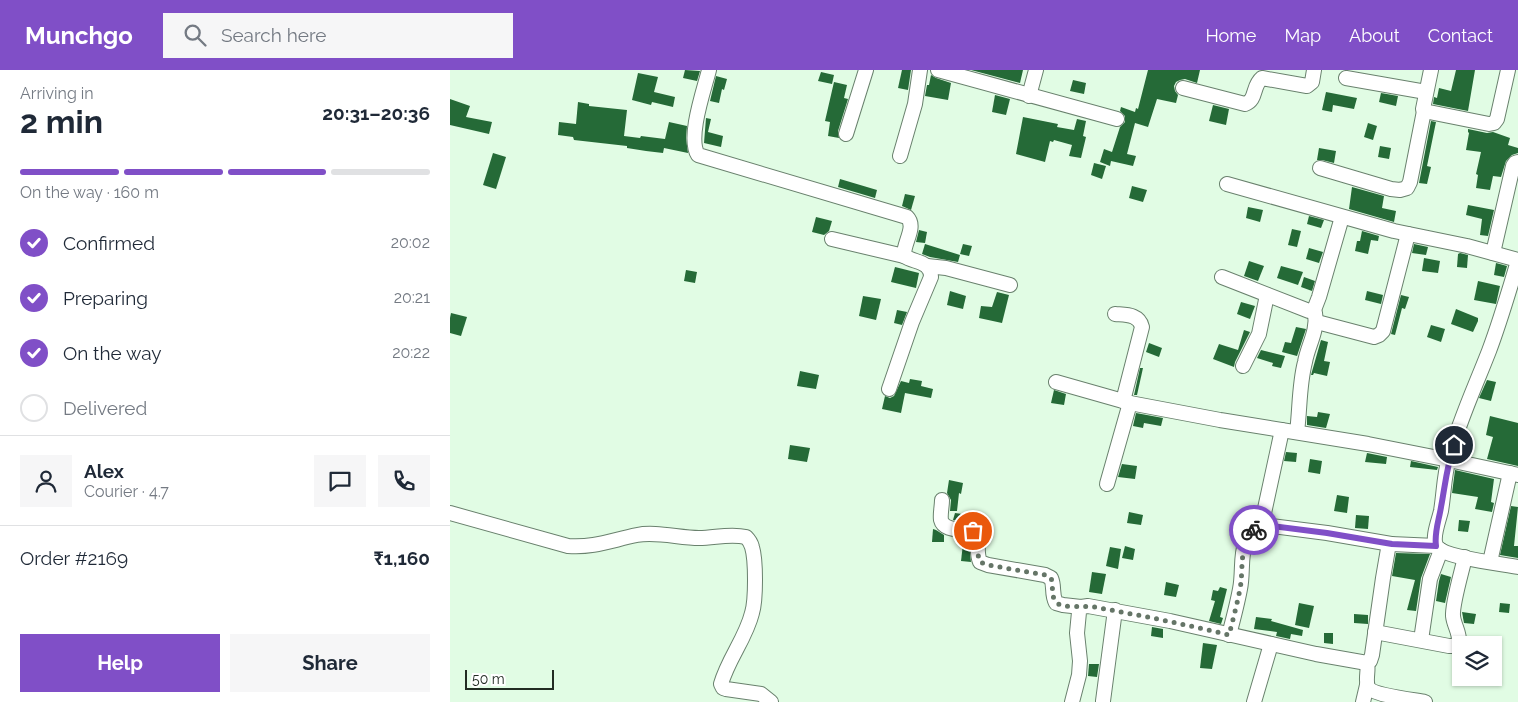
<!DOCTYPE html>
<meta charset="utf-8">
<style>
:root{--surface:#fff;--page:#f6f6f7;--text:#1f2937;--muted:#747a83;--line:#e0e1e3;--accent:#804fc7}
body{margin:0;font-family:Raleway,sans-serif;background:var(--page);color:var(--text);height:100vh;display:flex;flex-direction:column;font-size:19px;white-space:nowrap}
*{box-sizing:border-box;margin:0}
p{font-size:16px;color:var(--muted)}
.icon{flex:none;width:28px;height:28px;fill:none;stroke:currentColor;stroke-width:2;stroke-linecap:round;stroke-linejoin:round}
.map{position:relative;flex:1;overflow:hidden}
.details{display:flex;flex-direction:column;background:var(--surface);width:450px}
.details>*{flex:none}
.buttons{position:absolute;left:1002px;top:566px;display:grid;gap:10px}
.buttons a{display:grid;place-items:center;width:50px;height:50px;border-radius:0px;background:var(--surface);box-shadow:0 1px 4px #0004;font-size:25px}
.scale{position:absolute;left:15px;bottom:12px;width:89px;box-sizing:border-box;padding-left:5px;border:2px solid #222c23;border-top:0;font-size:14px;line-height:18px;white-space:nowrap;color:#222c23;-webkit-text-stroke:4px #fff;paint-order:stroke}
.pin{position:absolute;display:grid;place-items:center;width:42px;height:42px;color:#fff;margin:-21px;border:2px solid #fff;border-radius:50%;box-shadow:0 1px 5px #0007}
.courier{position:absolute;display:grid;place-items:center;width:50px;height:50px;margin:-25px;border:4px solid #804fc7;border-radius:50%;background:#fff;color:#222;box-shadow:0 1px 6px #0007}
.headline em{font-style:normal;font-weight:700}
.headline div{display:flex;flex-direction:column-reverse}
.headline{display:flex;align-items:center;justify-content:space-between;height:85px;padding:0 20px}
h1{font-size:32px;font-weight:700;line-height:38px}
.bar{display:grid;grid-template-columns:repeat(4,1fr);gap:8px 5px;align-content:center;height:60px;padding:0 20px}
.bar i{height:6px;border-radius:4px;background:var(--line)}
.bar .current{background:var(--accent)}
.bar p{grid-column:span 4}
.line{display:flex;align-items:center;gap:12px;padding:0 20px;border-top:1px solid var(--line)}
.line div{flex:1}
.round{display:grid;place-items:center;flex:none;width:52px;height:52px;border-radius:0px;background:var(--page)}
ol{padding:0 20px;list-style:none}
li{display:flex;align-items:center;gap:15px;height:55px}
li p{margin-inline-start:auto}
li .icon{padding:5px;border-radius:50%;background:var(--accent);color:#fff;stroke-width:4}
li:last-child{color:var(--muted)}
li i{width:28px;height:28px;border:2px solid var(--line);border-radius:50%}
.action{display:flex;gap:10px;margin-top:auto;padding:10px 20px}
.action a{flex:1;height:58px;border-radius:0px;background:var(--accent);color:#fff;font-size:20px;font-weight:700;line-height:58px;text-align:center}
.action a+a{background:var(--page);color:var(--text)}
header{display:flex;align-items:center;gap:30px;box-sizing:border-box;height:70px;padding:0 25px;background:var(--accent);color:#fff}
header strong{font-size:24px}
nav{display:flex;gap:28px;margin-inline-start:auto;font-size:18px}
.search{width:350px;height:45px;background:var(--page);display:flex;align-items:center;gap:12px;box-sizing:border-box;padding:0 18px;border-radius:0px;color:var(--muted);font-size:19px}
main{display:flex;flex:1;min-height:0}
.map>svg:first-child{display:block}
</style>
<header>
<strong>Munchgo</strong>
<div class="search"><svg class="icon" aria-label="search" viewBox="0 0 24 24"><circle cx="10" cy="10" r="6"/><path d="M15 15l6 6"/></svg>Search here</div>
<nav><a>Home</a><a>Map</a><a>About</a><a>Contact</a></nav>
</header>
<main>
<section class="details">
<div class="headline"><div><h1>2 min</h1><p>Arriving in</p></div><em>20:31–20:36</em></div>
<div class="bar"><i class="current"></i><i class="current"></i><i class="current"></i><i></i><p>On the way · 160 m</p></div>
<ol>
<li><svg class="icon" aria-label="check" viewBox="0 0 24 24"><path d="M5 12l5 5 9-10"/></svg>Confirmed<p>20:02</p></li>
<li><svg class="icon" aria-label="check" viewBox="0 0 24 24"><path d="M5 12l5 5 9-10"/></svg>Preparing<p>20:21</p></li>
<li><svg class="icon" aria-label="check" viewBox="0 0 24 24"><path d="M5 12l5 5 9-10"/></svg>On the way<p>20:22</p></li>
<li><i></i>Delivered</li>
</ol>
<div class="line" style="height:90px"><a class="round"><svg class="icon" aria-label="person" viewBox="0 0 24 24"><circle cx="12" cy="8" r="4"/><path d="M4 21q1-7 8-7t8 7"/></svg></a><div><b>Alex</b><p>Courier · 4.7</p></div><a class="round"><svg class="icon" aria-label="chat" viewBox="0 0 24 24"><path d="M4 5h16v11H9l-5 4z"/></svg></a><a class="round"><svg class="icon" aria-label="phone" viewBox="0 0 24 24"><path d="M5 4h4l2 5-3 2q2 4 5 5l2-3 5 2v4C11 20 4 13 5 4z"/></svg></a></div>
<div class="line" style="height:65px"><div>Order #2169</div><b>₹1,160</b></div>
<div class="action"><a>Help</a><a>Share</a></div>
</section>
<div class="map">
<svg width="1068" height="632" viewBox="0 0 1068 632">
<rect width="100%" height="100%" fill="#e1fce4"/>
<g fill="#256a37">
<polygon points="235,0 250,1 247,11 233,8"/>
<polygon points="452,0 461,0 458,20 448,18"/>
<polygon points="521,0 573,0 570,13"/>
<polygon points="698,0 750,0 747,13 735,9 730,10 726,12 724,16 725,21 728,25 726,33 707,29 698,57 685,53 677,84 686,86 683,96 661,91 660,96 650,92 654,79 662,82 670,57 675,52 675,46 670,41 671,37 685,42 686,38 688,39"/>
<polygon points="1006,0 1025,0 1018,41 983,34 984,27 987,28 989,18 1001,21"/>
<polygon points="371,2 384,5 382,14 368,11"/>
<polygon points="188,3 208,7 204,22 225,27 223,37 202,32 201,35 182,30"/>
<polygon points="481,5 486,8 501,13 498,30 475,26 477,15 479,15"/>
<polygon points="266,6 277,9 274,20 272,19 269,33 260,31"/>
<polygon points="623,10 636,13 634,24 620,21"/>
<polygon points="384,12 397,15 394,28 398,29 388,61 389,68 378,66 380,52 375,51"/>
<polygon points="876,22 907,28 904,39 883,35 882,42 872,40"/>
<polygon points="931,23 948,26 946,36 929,32"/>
<polygon points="545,25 560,29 556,45 542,42"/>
<polygon points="0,29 20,36 16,47 42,52 39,64 0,55"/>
<polygon points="128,32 139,34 139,36 177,40 174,66 190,68 191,66 215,69 219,52 237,56 236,68 238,83 214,78 213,83 196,81 177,78 177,76 124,70 123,67 108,65 109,52 126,54"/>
<polygon points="763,35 779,39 776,55 759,51"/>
<polygon points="573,47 608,54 607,57 624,60 627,49 636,51 633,66 636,67 631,88 619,86 622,75 604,70 603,72 600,71 595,92 566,84"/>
<polygon points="256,48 261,49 258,62 273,66 271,77 254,73"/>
<polygon points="981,51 986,52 977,96 981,97 977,114 969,113"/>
<polygon points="918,53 927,56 923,70 914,67"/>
<polygon points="1018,59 1037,63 1043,62 1060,68 1058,75 1068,78 1068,83 1062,85 1056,91 1051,107 1043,106 1040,120 1026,118 1028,105 1026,104 1031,82 1016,80 1019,63 1018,62"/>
<polygon points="930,76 941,78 939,89 928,87"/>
<polygon points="869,78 886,81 884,93 872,90 867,90"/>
<polygon points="43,83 56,87 46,119 33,115"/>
<polygon points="644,93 656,96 652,109 641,105"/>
<polygon points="390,109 427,120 425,128 388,117"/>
<polygon points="682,116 697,120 693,132 679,128"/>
<polygon points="902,117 934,126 932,138 946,141 944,152 899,139"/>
<polygon points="455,124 465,126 461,140 452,136"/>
<polygon points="1018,135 1044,140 1038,166 1030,165 1032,149 1016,145"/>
<polygon points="798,137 813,140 810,152 796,148"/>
<polygon points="859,146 874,150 871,158 857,154"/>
<polygon points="366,147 382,151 379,161 374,165 362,162"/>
<polygon points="842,159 851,161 847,177 838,175"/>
<polygon points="469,160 477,162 475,173 466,172"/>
<polygon points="912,161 929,166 928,171 921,170 918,184 905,181 907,171 910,171"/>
<polygon points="475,174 510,185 508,192 480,187 472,184"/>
<polygon points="513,174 522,176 519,186 510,184"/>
<polygon points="964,174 978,177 976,185 962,183"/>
<polygon points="859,178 873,182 869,193 856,189"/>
<polygon points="1010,183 1018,185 1017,198 1007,197 1008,184"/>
<polygon points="974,188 990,191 988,203 972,201"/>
<polygon points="799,191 814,196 808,211 794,206"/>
<polygon points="1046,193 1057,196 1054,207 1044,205"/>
<polygon points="831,196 853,202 848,215 827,208"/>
<polygon points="445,197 469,203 466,218 441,212"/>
<polygon points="236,200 247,202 245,213 234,211"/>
<polygon points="854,207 865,211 862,221 851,217"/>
<polygon points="1028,211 1050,216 1046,234 1024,230"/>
<polygon points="500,221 516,226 513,239 497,235"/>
<polygon points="917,221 933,225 931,234 915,230"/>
<polygon points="547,222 559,225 552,253 529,248 531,236 542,237"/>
<polygon points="951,225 959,227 955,239 952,238 945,265 941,264"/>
<polygon points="413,226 431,229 426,250 409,246"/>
<polygon points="791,232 805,236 800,249 787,244"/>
<polygon points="1006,239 1028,248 1028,251 1023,262 1001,254"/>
<polygon points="447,240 457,242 452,255 444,253"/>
<polygon points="1,243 17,247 11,266 0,263 0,248"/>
<polygon points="981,255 995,259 991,272 977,267"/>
<polygon points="846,257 856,259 847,286 832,282 835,272 841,273"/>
<polygon points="794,260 800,262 785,292 784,297 763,289 769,274 788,280"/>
<polygon points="871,270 878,272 874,291 880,292 877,306 864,303 863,305 861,305"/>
<polygon points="699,273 712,278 709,287 696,282"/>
<polygon points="811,280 835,286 831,298 822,296 823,293 807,288"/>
<polygon points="690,298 693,298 687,325 684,325"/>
<polygon points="350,301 369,305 366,319 347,316"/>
<polygon points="460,309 472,311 471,316 483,319 481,328 455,323 451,343 432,339 435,326 440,328 444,326 451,311 459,313"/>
<polygon points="1037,310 1046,312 1041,331 1029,328"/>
<polygon points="604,320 616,324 614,335 601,333"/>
<polygon points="868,342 880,344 876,358 857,355 857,346 867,347"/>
<polygon points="686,343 713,348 711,356 694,353 693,358 683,356"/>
<polygon points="1040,346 1068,353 1068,396 1037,389 1043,367 1036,365"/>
<polygon points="1015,367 1023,369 1018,385 1009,383"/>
<polygon points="340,375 360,378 357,392 338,389"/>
<polygon points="836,382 847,383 846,392 834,391"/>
<polygon points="917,383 937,387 936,394 915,392"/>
<polygon points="860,389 872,391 870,404 858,402"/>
<polygon points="961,391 988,397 987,400 960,397"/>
<polygon points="672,394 687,396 685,409 668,407"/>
<polygon points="1005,400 1044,409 1041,432 1044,433 1042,442 1025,439 1028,427 1002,423"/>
<polygon points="499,410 513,413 511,424 509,423 507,441 500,441 501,430 497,423"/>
<polygon points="887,425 899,427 897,443 884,441"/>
<polygon points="1061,436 1068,437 1064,476 1068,476 1068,488 1050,485"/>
<polygon points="679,442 693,445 691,455 677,453"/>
<polygon points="505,443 519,445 518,452 503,450"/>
<polygon points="906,445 919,446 918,459 905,458"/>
<polygon points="1009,450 1020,451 1018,462 1008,461"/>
<polygon points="483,459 486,460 494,465 494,472 482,472"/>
<polygon points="513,474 519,474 521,492 511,491"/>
<polygon points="675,476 685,479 683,490 672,488"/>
<polygon points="660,477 671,479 668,499 656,496"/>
<polygon points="946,483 980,484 971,508 966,541 957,540 965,510 942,506"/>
<polygon points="642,502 656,504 652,524 639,522"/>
<polygon points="991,504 1001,507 995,533 986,531 989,511"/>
<polygon points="716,512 729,515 726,527 714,525"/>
<polygon points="770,517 777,519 770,547 773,548 771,554 759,551 765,531 761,530 763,520 768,521"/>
<polygon points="849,533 864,536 859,558 845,555"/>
<polygon points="1050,533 1060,534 1059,543 1049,542"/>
<polygon points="1012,542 1026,544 1024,554 1014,553"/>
<polygon points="904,544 918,545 918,554 904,553"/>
<polygon points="806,547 822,549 821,551 853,560 852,566 841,564 840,569 826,566 827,562 804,559"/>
<polygon points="702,557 713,559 713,568 701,566"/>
<polygon points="874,563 883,563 883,574 874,573"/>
<polygon points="753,573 767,575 762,599 750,598"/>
<polygon points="639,594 649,594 647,607 638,606"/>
</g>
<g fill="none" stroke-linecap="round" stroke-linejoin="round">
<defs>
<g id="minor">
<path d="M259 0C254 20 237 68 248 85L457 147C467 157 453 173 454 186 465 193 481 191 481 207L462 252 439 319"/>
<polyline points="488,0 667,49"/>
<polyline points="981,0 973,39 974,41 1039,54 1044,53 1047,49 1058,0"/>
<polyline points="896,8 976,22"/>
<path d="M733 18 795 34C807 30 802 16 812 8L857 16 862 12 864 0"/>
<polyline points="579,26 586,0"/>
<polyline points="396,64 416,0"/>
<polyline points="450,86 465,34 470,0"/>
<polyline points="870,98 941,119 950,120 957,118 960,112 974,41"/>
<polyline points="777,114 944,161 1017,176 1068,190"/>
<polyline points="382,169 454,186"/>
<polyline points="1043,183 1063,96 1065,93 1068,92"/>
<path d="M1068 191C1059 221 1050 252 1039 281 1025 317 1009 351 999 388 994 405 994 423 991 441 989 450 981 469 987 477 996 488 1053 494 1068 497"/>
<polyline points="477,196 496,198 560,215"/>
<polyline points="772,207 859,241 864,240 869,227 892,147"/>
<path d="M665 244C676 245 689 244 692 257L673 331"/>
<polyline points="867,252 924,267 929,265 933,261 958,164"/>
<polyline points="793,296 809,264 817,225"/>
<polyline points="606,312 680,333 770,350 918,374 999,390 1068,405"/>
<path d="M847 362C850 339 849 315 855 292 858 275 868 261 865 243"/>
<polyline points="657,414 680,333"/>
<path d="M492 430C492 436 490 445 491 450 494 463 518 458 527 464 529 474 526 483 530 492L538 495 595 505 601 508C605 517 601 523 606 533L613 535 631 537"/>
<path d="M0 443 118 476C144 478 162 470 187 465 205 461 230 468 249 468 265 468 280 463 296 467 299 470 301 473 302 477 306 490 306 530 302 543 296 568 278 589 271 614L273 618 276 619 311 624 321 632"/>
<polyline points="811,457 832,360"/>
<polyline points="1040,492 1060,403"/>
<path d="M925 562 999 576H1005L1009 573C1010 562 1004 556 1003 546 1002 534 1012 501 1015 487"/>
<path d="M779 565C783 550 787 535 790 519 795 495 785 466 814 455L877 463 941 474"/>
<polyline points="971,570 980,509 991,480"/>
<path d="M917 593C919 600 915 610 918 617 922 625 965 630 975 632"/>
<polyline points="653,631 665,540"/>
<polyline points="622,632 629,605 630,591 627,563 629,542 631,537 638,536 720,551 866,584 917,593 920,591 922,585 933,508 938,479 941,474 986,476"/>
<polyline points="804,632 821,574"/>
<polyline points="913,632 917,615"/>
</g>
</defs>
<use href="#minor" stroke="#69816d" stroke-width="16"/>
<use href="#minor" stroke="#fff" stroke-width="14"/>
</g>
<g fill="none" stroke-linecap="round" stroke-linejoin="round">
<path stroke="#657567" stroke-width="5" stroke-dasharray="0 9" d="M523 461 527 464C530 474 526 483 530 492L538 495 595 505 601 508C604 515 600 527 607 533 614 539 635 535 644 537 689 545 734 554 779 565 783 550 787 534 790 519 794 498 788 477 804 460"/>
<path stroke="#804fc7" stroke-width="6" d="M804 460 814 455 877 463 942 474 986 476C984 463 989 450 991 437 995 416 997 395 1004 375"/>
</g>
</svg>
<div class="buttons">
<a><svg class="icon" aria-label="layers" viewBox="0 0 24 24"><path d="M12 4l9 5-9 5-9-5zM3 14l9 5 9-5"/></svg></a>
</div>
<div class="scale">50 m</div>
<div class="pin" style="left:523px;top:461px;background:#ea580c"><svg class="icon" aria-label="bag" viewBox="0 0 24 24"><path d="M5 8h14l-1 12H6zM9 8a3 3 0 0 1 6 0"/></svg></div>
<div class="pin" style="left:1004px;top:375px;background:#1f2937"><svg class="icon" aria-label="home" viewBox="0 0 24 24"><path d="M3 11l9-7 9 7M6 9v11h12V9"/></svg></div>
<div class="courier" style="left:804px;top:460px"><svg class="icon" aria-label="bike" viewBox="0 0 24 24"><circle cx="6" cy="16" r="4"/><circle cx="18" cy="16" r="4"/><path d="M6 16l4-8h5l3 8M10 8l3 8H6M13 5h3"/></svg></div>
</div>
</main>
